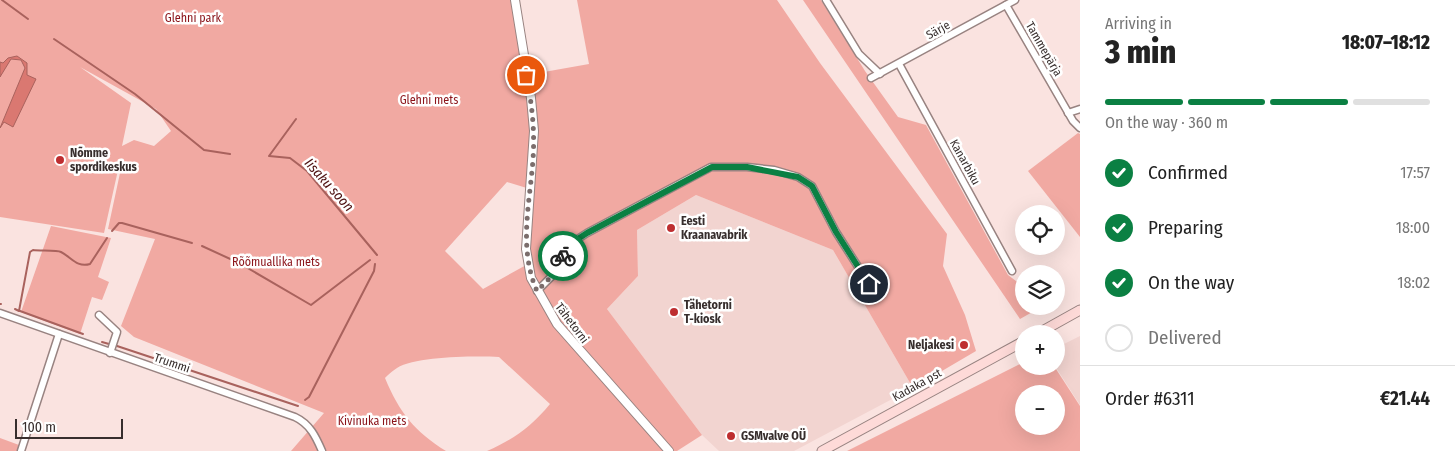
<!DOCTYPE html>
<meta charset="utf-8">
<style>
:root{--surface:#fff;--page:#f6f6f6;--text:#222;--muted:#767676;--line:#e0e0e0;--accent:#0b8043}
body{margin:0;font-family:"Fira Sans Condensed",sans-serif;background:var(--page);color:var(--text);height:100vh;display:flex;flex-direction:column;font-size:19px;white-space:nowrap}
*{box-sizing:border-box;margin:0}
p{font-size:16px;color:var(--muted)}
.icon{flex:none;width:28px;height:28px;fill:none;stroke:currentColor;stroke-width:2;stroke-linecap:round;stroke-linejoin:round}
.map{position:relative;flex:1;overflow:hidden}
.details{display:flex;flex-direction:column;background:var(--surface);width:375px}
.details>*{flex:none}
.fabs{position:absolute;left:1015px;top:205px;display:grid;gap:10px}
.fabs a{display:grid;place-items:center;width:50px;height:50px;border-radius:50%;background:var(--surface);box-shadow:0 5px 20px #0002;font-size:25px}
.scale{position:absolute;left:15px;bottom:12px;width:108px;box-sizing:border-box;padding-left:5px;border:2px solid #372e2d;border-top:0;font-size:14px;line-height:18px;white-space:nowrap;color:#372e2d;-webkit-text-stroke:4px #fff;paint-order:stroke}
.pin{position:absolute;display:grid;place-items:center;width:42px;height:42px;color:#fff;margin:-21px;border:2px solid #fff;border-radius:50%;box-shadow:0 1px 5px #0007}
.courier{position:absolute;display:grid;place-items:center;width:50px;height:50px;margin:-25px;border:4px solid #0b8043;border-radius:50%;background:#fff;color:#222;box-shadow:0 1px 6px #0007}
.summary em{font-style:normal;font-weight:800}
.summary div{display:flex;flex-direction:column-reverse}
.summary{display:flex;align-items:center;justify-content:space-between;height:85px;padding:0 25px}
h1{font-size:32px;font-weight:800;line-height:38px}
.bar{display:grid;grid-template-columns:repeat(4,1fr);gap:8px 5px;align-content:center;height:60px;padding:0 25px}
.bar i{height:6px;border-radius:4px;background:var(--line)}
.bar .active{background:var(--accent)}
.bar p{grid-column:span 4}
.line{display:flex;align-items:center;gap:12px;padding:0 25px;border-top:1px solid var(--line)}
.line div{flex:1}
ol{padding:0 25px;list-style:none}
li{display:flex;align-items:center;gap:15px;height:55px}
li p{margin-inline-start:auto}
li .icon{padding:5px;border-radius:50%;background:var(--accent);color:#fff;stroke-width:4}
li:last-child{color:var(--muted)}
li i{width:28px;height:28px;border:2px solid var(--line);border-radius:50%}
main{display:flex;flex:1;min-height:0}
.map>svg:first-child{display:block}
</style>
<main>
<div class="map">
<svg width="1080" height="451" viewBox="0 0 1080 451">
<rect width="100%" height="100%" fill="#fae3e0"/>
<g fill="#f2d4d0">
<polygon points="696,195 833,250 913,388 794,451 719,451 702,435 607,309 638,276 637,230"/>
<polygon points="1080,336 1080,405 1055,366 1056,348"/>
</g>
<g fill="#f1a9a2" fill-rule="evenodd">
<path d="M0 0H515L527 75 589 64 577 0H777L820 63 947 234 943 266 965 315 976 351 913 388 833 250 696 195 637 230 638 276 607 309 702 435 677 451H487C514 439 531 427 550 404L499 357C475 356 416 356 397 368 392 371 388 375 385 378 399 412 415 432 446 451H291L324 413 134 337 121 326 155 239 108 229 120 173V161L104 233 0 217ZM80 67 156 109 171 131 154 146 134 140 122 146 131 103ZM507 182 530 189 528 264 483 289 445 251Z"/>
<polygon points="803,0 821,0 865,71 898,117 926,125 1008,275 1024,287 1024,306 1043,306 1020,319"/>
<polygon points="1078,133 1080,134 1080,237 1028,171"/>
<polygon points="51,226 111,238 98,277 109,282 102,300 92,297 80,334 21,312"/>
<path d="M1024 362V366H1054L1080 406V451H847ZM1024 394H1056V426H1024Z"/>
<polygon points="0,438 19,445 17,451 0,451"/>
</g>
<polygon fill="#da7871" stroke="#a9625d" points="17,56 27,63 27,75 36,79 13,127 4,122 0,128 25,68 21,60 11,59 0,77 0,62 3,63 8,58"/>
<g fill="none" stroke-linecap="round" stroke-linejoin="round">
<g stroke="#a9625d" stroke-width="2">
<polyline points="2,0 28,19"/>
<polyline points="54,39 135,94 204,150 230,154"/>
<polyline points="296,119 269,156 290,158 307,171 377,255"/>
<polyline points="112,231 119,223 122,223 192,243"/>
<polyline points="202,246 239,263 311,305 370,260"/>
<polyline points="0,304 1,304"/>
<path d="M15 309 19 311 30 252 33 250C39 251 57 250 61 252 71 257 77 268 90 264L107 238"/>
<polyline points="20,311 83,334"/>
<polyline points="102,342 109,344"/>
<polyline points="117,346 298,406"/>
<polyline points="305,400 309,397 374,271 375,264"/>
</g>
<defs>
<g id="minor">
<polyline points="826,0 859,54 880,74"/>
<polyline points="1006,5 1073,121 1080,128"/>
<polyline points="899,64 1012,271"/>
<polyline points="871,78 1015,0"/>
<polyline points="1068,113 1080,109"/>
<polyline points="537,291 557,271 567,246 587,233 711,167 747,167 774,170 798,177 812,186 836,232 869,284"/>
<path d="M0 313 295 417C310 424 316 437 322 451"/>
<polyline points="99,315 117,332 110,353"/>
<polyline points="21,451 59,334"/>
</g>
<polyline id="tertiary" points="515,0 531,98 534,131 526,249 531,278 557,324 669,451"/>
<g id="secondary">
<polyline points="1037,334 1080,310"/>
<polyline points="822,451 1024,341"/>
</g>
</defs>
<use href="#minor" stroke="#988381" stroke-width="9"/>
<use href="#tertiary" stroke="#988381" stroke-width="10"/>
<use href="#secondary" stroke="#988381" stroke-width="11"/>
<use href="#minor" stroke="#fff" stroke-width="6"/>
<use href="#tertiary" stroke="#fff" stroke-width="8"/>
<use href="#secondary" stroke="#fedad8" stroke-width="9"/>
</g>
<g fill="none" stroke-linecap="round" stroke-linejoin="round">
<path stroke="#7b6d6c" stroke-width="5" stroke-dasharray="0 9" d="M526 75C532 103 535 131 533 159 530 203 518 248 537 291L557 271 563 256"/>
<polyline stroke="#0b8043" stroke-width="6" points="563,256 567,246 587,233 712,167 747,167 798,177 812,186 836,232 869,284"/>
</g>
<g fill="#be2e30" stroke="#fff" stroke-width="2">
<circle cx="60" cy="160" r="5"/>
<circle cx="671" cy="228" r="5"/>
<circle cx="674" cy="312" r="5"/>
<circle cx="964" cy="345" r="5"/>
<circle cx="731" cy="436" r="5"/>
</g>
<g text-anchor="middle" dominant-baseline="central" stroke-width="5" stroke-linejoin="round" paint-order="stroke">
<g font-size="12" fill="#8b141a" stroke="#fff">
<text x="193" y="18">Glehni park</text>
<text x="429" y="100">Glehni mets</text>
<text x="276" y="262">Rõõmuallika mets</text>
<text x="372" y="421">Kivinuka mets</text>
</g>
<g font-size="12" fill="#372e2d" stroke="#fff">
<text transform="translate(938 30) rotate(-29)">Särje</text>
<text transform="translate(1044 49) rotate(60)">Tammepärja</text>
<text transform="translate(965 162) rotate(61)">Kanarbiku</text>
<text transform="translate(572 323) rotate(53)">Tähetorni</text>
<text transform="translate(172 363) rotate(19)">Trummi</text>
<text transform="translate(917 385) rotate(-29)">Kadaka pst</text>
</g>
<g font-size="12" font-weight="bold" fill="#372e2d" stroke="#fff" text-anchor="start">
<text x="70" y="153">Nõmme<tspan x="70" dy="14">spordikeskus</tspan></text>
<text x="681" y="221">Eesti<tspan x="681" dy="14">Kraanavabrik</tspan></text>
<text x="684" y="305">Tähetorni<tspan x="684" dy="14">T-kiosk</tspan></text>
<text x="954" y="345" text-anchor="end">Neljakesi</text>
<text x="741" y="436">GSMvalve OÜ</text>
</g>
<g font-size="14" font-style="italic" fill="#4d1010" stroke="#fff">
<text transform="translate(329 185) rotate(48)">Iisaku soon</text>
</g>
</g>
</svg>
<div class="fabs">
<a><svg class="icon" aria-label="locate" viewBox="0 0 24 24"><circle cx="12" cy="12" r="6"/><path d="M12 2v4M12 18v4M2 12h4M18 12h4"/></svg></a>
<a><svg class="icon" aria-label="layers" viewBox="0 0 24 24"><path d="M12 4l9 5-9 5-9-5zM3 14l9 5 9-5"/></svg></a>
<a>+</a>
<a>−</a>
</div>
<div class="scale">100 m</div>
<div class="pin" style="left:526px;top:75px;background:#ea580c"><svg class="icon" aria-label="bag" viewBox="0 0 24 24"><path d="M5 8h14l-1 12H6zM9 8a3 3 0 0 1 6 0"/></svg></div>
<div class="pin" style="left:869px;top:284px;background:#1f2937"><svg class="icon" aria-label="home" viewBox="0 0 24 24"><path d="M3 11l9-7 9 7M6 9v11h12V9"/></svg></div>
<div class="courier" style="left:563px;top:256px"><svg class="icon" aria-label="bike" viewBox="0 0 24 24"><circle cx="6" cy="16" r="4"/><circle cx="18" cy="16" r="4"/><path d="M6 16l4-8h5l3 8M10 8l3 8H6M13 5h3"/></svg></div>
</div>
<section class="details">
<div class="summary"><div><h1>3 min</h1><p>Arriving in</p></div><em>18:07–18:12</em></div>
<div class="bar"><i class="active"></i><i class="active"></i><i class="active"></i><i></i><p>On the way · 360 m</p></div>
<ol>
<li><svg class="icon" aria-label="check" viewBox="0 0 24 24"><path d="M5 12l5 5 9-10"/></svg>Confirmed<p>17:57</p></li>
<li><svg class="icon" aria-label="check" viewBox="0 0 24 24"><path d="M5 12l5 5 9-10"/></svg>Preparing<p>18:00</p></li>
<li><svg class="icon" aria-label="check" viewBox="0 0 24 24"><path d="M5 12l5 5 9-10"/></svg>On the way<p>18:02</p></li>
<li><i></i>Delivered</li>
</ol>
<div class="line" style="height:65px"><div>Order #6311</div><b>€21.44</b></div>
</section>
</main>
